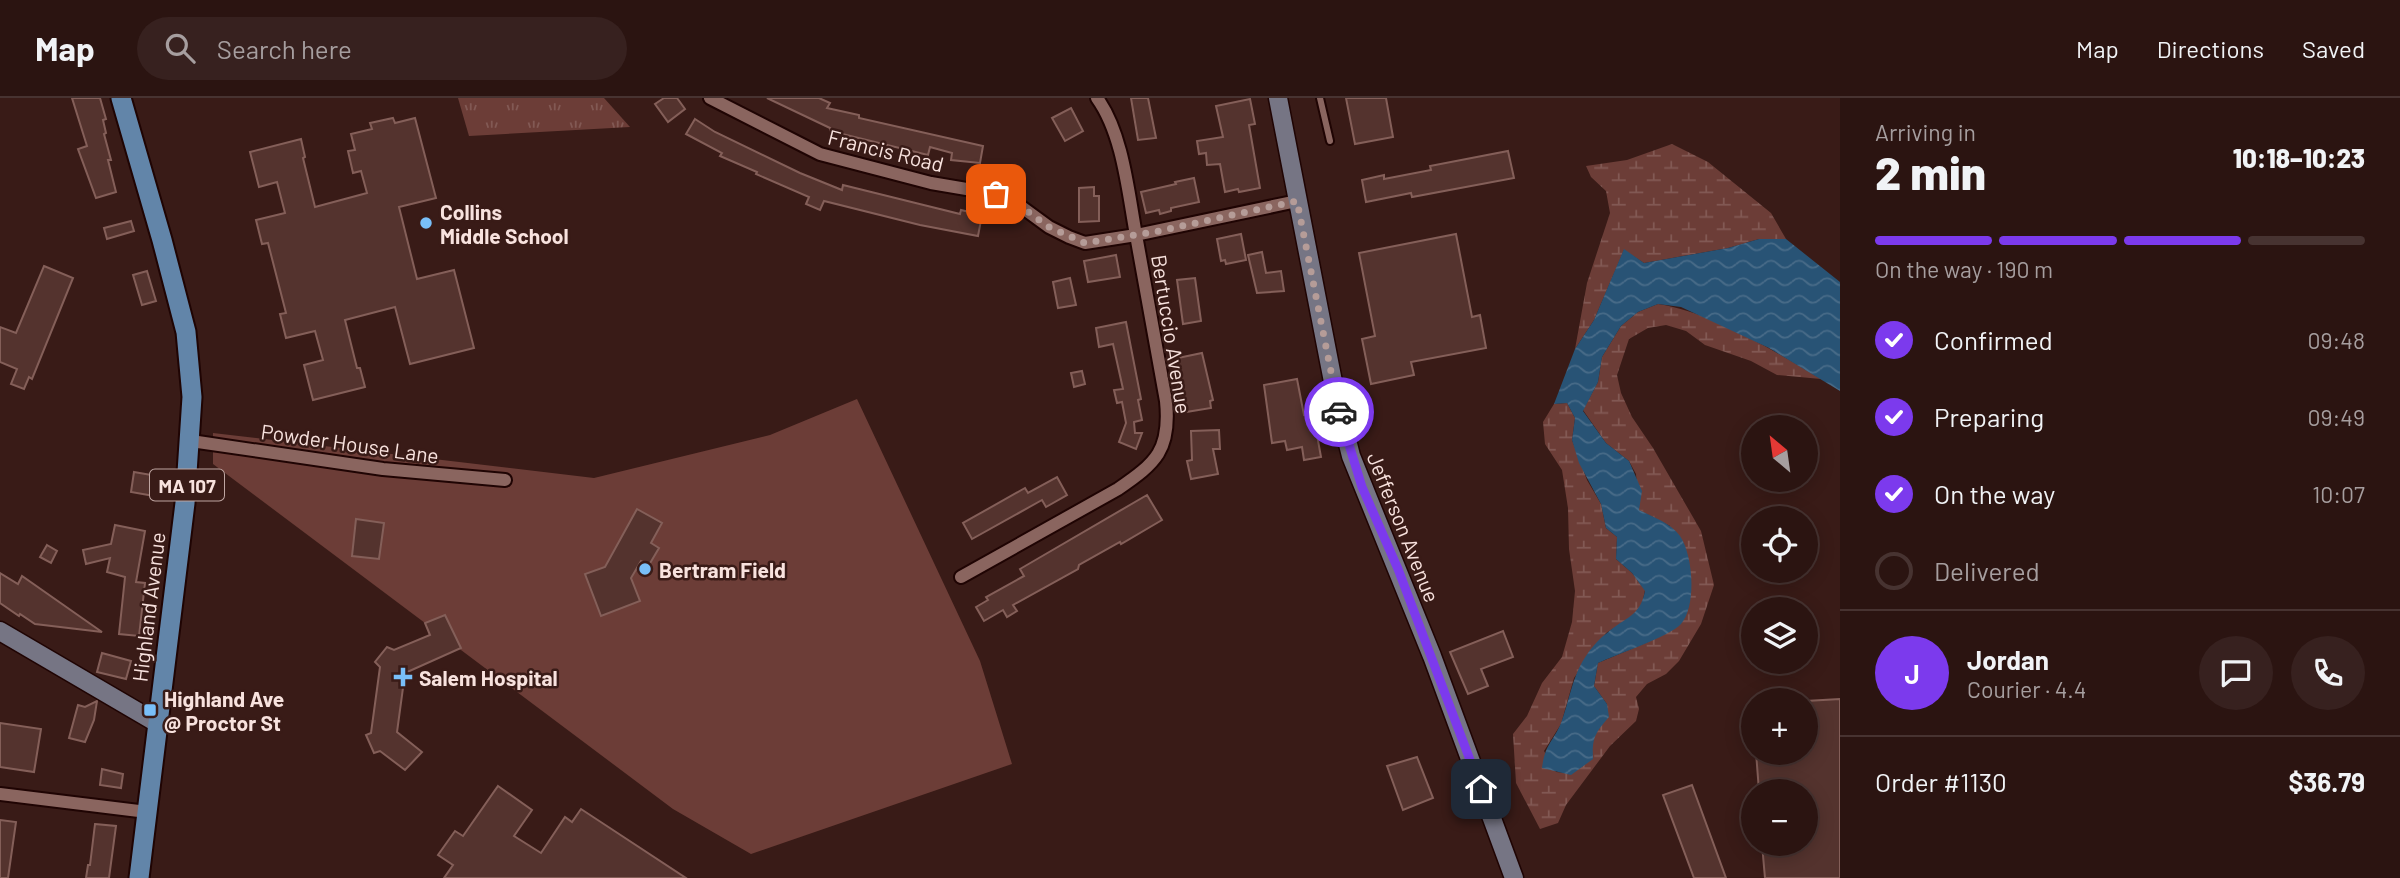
<!DOCTYPE html>
<meta charset="utf-8">
<style>
:root{--surface:#2b1411;--page:#37211f;--text:#f1f3f6;--muted:#a69e9f;--line:#473331;--accent:#7c3aed}
body{margin:0;font-family:Barlow,sans-serif;background:var(--page);color:var(--text);height:100vh;display:flex;flex-direction:column;font-size:26px;white-space:nowrap}
*{box-sizing:border-box;margin:0}
p{font-size:23px;color:var(--muted)}
.icon{flex:none;width:38px;height:38px;fill:none;stroke:currentColor;stroke-width:2;stroke-linecap:round;stroke-linejoin:round}
.map{position:relative;flex:1;overflow:hidden}
.panel{display:flex;flex-direction:column;background:var(--surface);width:560px}
.panel>*{flex:none}
.needle{width:46px;rotate:331deg}
.fabs{position:absolute;left:1741px;top:317px;display:grid;gap:14px}
.fabs a{display:grid;place-items:center;width:77px;height:77px;border-radius:50%;background:var(--surface);box-shadow:0 4px 18px #0003,0 0 0 2px var(--line);font-size:35px}
.pin{position:absolute;display:grid;place-items:center;width:60px;height:60px;color:#fff;margin:-30px;border-radius:14px;box-shadow:0 4px 10px #0006}
.courier{position:absolute;display:grid;place-items:center;width:70px;height:70px;margin:-35px;border:5px solid #7c3aed;border-radius:50%;background:#fff;color:#222;box-shadow:0 2px 9px #0007}
.summary em{font-style:normal;font-weight:800}
.summary div{display:flex;flex-direction:column-reverse}
.summary{display:flex;align-items:center;justify-content:space-between;height:119px;padding:0 35px}
h1{font-size:46px;font-weight:800;line-height:52px}
.bar{display:grid;grid-template-columns:repeat(4,1fr);gap:10px 7px;align-content:center;height:84px;padding:0 35px}
.bar i{height:9px;border-radius:5px;background:var(--line)}
.bar .on{background:var(--accent)}
.bar p{grid-column:span 4}
.line{display:flex;align-items:center;gap:18px;padding:0 35px;border-top:2px solid var(--line)}
.line div{flex:1}
.round{display:grid;place-items:center;flex:none;width:74px;height:74px;border-radius:37px;background:var(--page)}
ol{padding:0 35px;list-style:none}
li{display:flex;align-items:center;gap:21px;height:77px}
li p{margin-inline-start:auto}
li .icon{padding:7px;border-radius:50%;background:var(--accent);color:#fff;stroke-width:4}
li:last-child{color:var(--muted)}
li i{width:38px;height:38px;border:4px solid var(--line);border-radius:50%}
header{display:flex;align-items:center;gap:42px;box-sizing:border-box;height:98px;padding:0 35px;background:var(--surface);border-bottom:2px solid var(--line)}
header strong{font-size:33px}
nav{display:flex;gap:38px;margin-inline-start:auto;font-size:24px}
.search{width:490px;height:63px;background:var(--page);display:flex;align-items:center;gap:18px;box-sizing:border-box;padding:0 24px;border-radius:38px;color:var(--muted);font-size:26px}
main{display:flex;flex:1;min-height:0}
.map>svg:first-child{display:block}
</style>
<header>
<strong>Map</strong>
<div class="search"><svg class="icon" aria-label="search" viewBox="0 0 24 24"><circle cx="10" cy="10" r="6"/><path d="M15 15l6 6"/></svg>Search here</div>
<nav><a>Map</a><a>Directions</a><a>Saved</a></nav>
</header>
<main>
<div class="map">
<svg width="1840" height="780" viewBox="0 0 1840 780">
<defs>
<pattern id="grass-tufts" width="24" height="20" patternUnits="userSpaceOnUse" patternTransform="scale(1.75)"><rect width="24" height="20" fill="#6c3d37"/><path d="M3 7l-1-3M5 7V3M7 7l1-3M15 17l-1-3M17 17v-4M19 17l1-3" fill="none" stroke="#825954"/></pattern>
<pattern id="wetland-marsh" width="20" height="14" patternUnits="userSpaceOnUse" patternTransform="scale(1.75)"><rect width="20" height="14" fill="#6c3d37"/><path d="M1 5h8M5 5V1M11 12h8M15 12V8" fill="none" stroke="#825954"/></pattern>
<pattern id="water-waves" width="16" height="10" patternUnits="userSpaceOnUse" patternTransform="scale(1.75)"><rect width="16" height="10" fill="#285375"/><path d="M0 5q4-4 8 0t8 0" fill="none" stroke="#486b88"/></pattern>
</defs>
<rect width="100%" height="100%" fill="#391b17"/>
<polygon fill="url(#grass-tufts)" points="458,0 604,0 630,29 469,38"/>
<g fill="url(#wetland-marsh)">
<polygon points="1672,46 1708,64 1771,115 1786,141 1759,141 1728,150 1644,165 1624,152 1594,222 1575,251 1587,185 1610,115 1606,93 1591,79 1586,68 1627,62"/>
<path d="M1658 206C1712 214 1774 253 1821 281L1777 277 1751 263 1705 247 1686 233 1666 227 1648 230 1629 241 1617 277 1621 295 1632 319 1653 350 1701 433 1714 487 1701 526 1679 563 1666 576 1647 586 1636 599 1639 611 1636 623 1610 648 1566 707 1558 725 1540 731 1516 685 1513 636 1527 618 1542 585 1562 559 1572 524 1575 493 1569 451 1568 410 1562 372 1545 346 1543 324 1554 306 1567 305 1575 320 1572 342 1587 382 1601 406 1606 430 1617 439 1616 461 1632 475 1645 492 1642 506 1633 518 1606 535 1574 580 1561 626 1544 653 1556 674 1566 675 1592 642 1607 606 1594 588 1598 565 1648 544 1670 428 1639 412 1636 376 1629 363 1606 345 1583 312 1598 284 1602 259 1621 228 1638 214Z"/>
</g>
<polygon fill="#6c3d37" points="857,301 980,563 1012,666 751,756 673,711 213,366 213,335 594,380 770,337"/>
<path fill="url(#water-waves)" d="M1759 141H1786L1840 184V293L1769 250 1724 229 1681 209 1658 206 1638 214 1621 228 1602 259 1598 284 1583 313 1606 345 1629 363 1642 393 1639 412C1653 419 1671 425 1680 438 1693 457 1697 507 1681 526 1671 538 1615 557 1598 565L1594 588 1607 606 1609 619C1595 635 1592 640 1593 661L1571 677 1542 670C1545 646 1553 644 1561 625 1570 601 1572 577 1588 555 1593 548 1600 540 1607 535 1625 519 1640 519 1645 493L1632 475 1616 461 1617 439 1606 430 1601 406 1579 365 1572 342 1575 320 1567 305 1554 306 1575 251 1594 222 1624 151 1644 165 1728 150Z"/>
<g fill="#54332e" stroke="#845f59" stroke-width="2">
<polygon points="72,0 100,0 106,21 103,22 106,35 104,36 111,62 108,62 116,94 96,100 78,51 87,48"/>
<polygon points="664,0 677,0 685,11 668,24 655,6"/>
<polygon points="767,0 819,0 830,5 827,10 859,17 859,20 983,48 980,65 951,62 952,55 930,49 928,57 830,33 830,30"/>
<polygon points="1131,0 1148,0 1156,40 1138,42"/>
<polygon points="1346,0 1386,0 1393,39 1355,46"/>
<polygon points="1250,1 1255,26 1249,27 1260,90 1239,94 1238,91 1225,94 1220,66 1207,67 1206,55 1199,56 1197,43 1223,39 1216,8"/>
<polygon points="1071,10 1083,33 1065,43 1052,20"/>
<polygon points="393,20 395,25 415,20 436,100 399,109 417,181 454,172 474,250 410,266 395,209 345,222 357,270 360,270 365,289 313,302 304,267 323,262 315,233 286,240 280,216 286,215 268,145 262,146 256,122 285,115 277,84 259,89 250,54 301,41 305,59 303,60 315,109 367,95 361,73 353,75 348,53 355,52 351,36 372,31 370,25"/>
<polygon points="695,21 715,34 800,75 842,92 843,87 960,116 961,112 982,117 978,138 920,127 824,103 820,112 806,106 809,99 756,76 757,74 720,58 722,55 686,36"/>
<polygon points="1508,53 1514,80 1412,99 1411,95 1366,104 1362,82 1384,77 1384,81 1431,72 1430,68"/>
<polygon points="1194,80 1199,104 1171,110 1171,113 1160,116 1159,112 1146,115 1141,94 1176,86 1175,84"/>
<polygon points="1094,89 1094,98 1099,98 1099,123 1079,124 1079,90"/>
<polygon points="131,123 134,133 107,141 104,130"/>
<polygon points="1241,136 1246,162 1226,166 1225,162 1221,163 1217,141"/>
<polygon points="1456,136 1472,219 1480,217 1486,250 1411,264 1414,277 1371,286 1362,241 1375,238 1359,155"/>
<polygon points="1262,154 1266,175 1281,173 1284,193 1257,195 1248,157"/>
<polygon points="1116,157 1120,179 1088,184 1084,163"/>
<polygon points="44,168 73,180 32,281 29,279 24,291 11,286 17,271 0,264 0,229 16,235"/>
<polygon points="147,173 156,203 142,207 133,177"/>
<polygon points="1070,180 1076,207 1058,210 1053,184"/>
<polygon points="1195,180 1201,223 1183,226 1177,182"/>
<polygon points="1126,224 1141,301 1138,302 1142,322 1134,324 1135,335 1142,335 1136,351 1119,344 1126,325 1122,304 1117,305 1114,292 1123,291 1113,246 1099,249 1096,230"/>
<polygon points="1202,255 1213,302 1210,303 1211,310 1180,315 1177,295 1179,295 1173,261"/>
<polygon points="1082,273 1085,286 1074,289 1071,275"/>
<polygon points="1297,281 1304,317 1313,315 1321,359 1304,362 1302,349 1287,352 1285,343 1272,345 1264,287"/>
<polygon points="1219,332 1220,351 1213,351 1218,376 1191,381 1187,363 1192,362 1191,333"/>
<polygon points="134,374 163,379 160,399 131,394"/>
<polygon points="1057,379 1067,397 1046,409 1042,402 972,441 963,425 1025,390 1028,395"/>
<polygon points="1147,397 1162,422 1121,446 1120,444 1079,467 1078,471 1013,507 1017,513 1007,519 1003,512 984,523 976,509 988,502 986,499 1024,478 1020,471"/>
<polygon points="637,411 662,425 651,445 659,450 649,467 641,463 631,480 640,503 601,518 585,476 605,469"/>
<polygon points="356,421 384,425 379,461 352,458"/>
<polygon points="115,427 145,433 136,484 145,485 139,538 119,536 125,479 107,474 110,460 86,466 83,452 111,446"/>
<polygon points="47,447 57,453 51,465 40,459"/>
<polygon points="0,475 18,486 22,478 102,534 35,526 20,516 19,518 0,505"/>
<polygon points="445,517 461,550 405,575 397,634 422,654 405,672 380,653 374,655 366,637 371,635 380,569 375,564 387,549 394,552 430,537 425,525"/>
<polygon points="1503,533 1513,559 1481,571 1488,588 1468,596 1450,554"/>
<polygon points="102,555 131,563 126,581 97,574"/>
<polygon points="1840,601 1840,780 1765,780 1762,746 1806,746 1806,693 1759,693 1756,654 1806,654 1806,603"/>
<polygon points="97,603 94,622 85,644 69,640 78,607 85,609"/>
<polygon points="0,625 41,631 34,674 0,669"/>
<polygon points="1417,659 1433,700 1403,712 1387,668"/>
<polygon points="102,671 123,676 121,690 100,687"/>
<polygon points="1692,687 1726,780 1694,780 1663,697"/>
<polygon points="498,688 532,712 514,738 541,755 565,719 572,724 581,711 686,780 444,780 453,767 438,757 455,733 463,738"/>
<polygon points="0,722 16,724 8,780 0,780"/>
<polygon points="95,726 116,728 109,780 86,780 88,767 90,767"/>
</g>
<g fill="none" stroke-linecap="round" stroke-linejoin="round">
<defs>
<polyline id="lane" points="1320,0 1330,43"/>
<g id="street">
<path d="M710 0 820 56 931 85 996 96 1012 102 1049 129 1069 139 1085 145 1136 137C1128 94 1123 36 1097 0"/>
<polyline points="191,343 383,371 505,382"/>
<path d="M961 479 1118 391C1156 365 1171 352 1166 303L1136 137 1297 103"/>
<polyline points="0,696 147,714"/>
</g>
<g id="secondary">
<polyline points="1278,0 1335,294 1351,358 1432,558 1514,780"/>
<polyline points="0,533 157,625"/>
</g>
<polyline id="primary" points="121,0 162,142 186,234 192,299 185,405 139,780"/>
</defs>
<use href="#lane" stroke="#1f0403" stroke-width="10"/>
<use href="#street" stroke="#1f0403" stroke-width="16"/>
<use href="#secondary" stroke="#1f0403" stroke-width="21"/>
<use href="#primary" stroke="#1f0403" stroke-width="23"/>
<use href="#lane" stroke="#8a655f" stroke-width="6"/>
<use href="#street" stroke="#8a655f" stroke-width="12"/>
<use href="#secondary" stroke="#767584" stroke-width="18"/>
<use href="#primary" stroke="#6285a9" stroke-width="19"/>
</g>
<g fill="none" stroke-linecap="round" stroke-linejoin="round">
<polyline stroke="#b59c98" stroke-width="7" stroke-dasharray="0 12.6" points="996,96 1012,102 1049,129 1085,145 1159,133 1297,103 1339,314"/>
<polyline stroke="#7c3aed" stroke-width="9" points="1339,314 1362,389 1398,471 1481,691"/>
</g>
<g fill="#79bff8" stroke="#391b17" stroke-width="2.5">
<circle cx="426" cy="125" r="7"/>
<circle cx="645" cy="471" r="7"/>
<path d="M399.5 568.5h7v7h7v7h-7v7h-7v-7h-7v-7h7z"/>
<rect x="143" y="605" width="14" height="14" rx="3.5"/>
</g>
<g text-anchor="middle" dominant-baseline="central" stroke-width="5" stroke-linejoin="round" paint-order="stroke">
<rect fill="#391b17" stroke="#bfa6a2" stroke-width="2" x="150" y="371.5" width="74" height="31" rx="5"/>
<g font-size="19" font-weight="bold" fill="#f8e2de">
<text x="187" y="387">MA 107</text>
</g>
<g font-size="21" fill="#f8e2de" stroke="#391b17">
<text transform="translate(886 52) rotate(14)">Francis Road</text>
<text transform="translate(1172 236) rotate(81)">Bertuccio Avenue</text>
<text transform="translate(350 345) rotate(8)">Powder House Lane</text>
<text transform="translate(1404 429) rotate(68)">Jefferson Avenue</text>
<text transform="translate(148 509) rotate(-83)">Highland Avenue</text>
</g>
<g font-size="21" font-weight="bold" fill="#f8e2de" stroke="#391b17" text-anchor="start">
<text x="440" y="113">Collins<tspan x="440" dy="24">Middle School</tspan></text>
<text x="659" y="471">Bertram Field</text>
<text x="419" y="579">Salem Hospital</text>
<text x="164" y="600">Highland Ave<tspan x="164" dy="24">@ Proctor St</tspan></text>
</g>
</g>
</svg>
<div class="fabs">
<a><svg class="needle" viewBox="-14 -14 28 28"><path d="M0-13l5 13h-10z" fill="#e53935"/><path d="M0 13l5-13h-10z" fill="#a69e9f"/></svg></a>
<a><svg class="icon" aria-label="locate" viewBox="0 0 24 24"><circle cx="12" cy="12" r="6"/><path d="M12 2v4M12 18v4M2 12h4M18 12h4"/></svg></a>
<a><svg class="icon" aria-label="layers" viewBox="0 0 24 24"><path d="M12 4l9 5-9 5-9-5zM3 14l9 5 9-5"/></svg></a>
<a>+</a>
<a>−</a>
</div>
<div class="pin" style="left:996px;top:96px;background:#ea580c"><svg class="icon" aria-label="bag" viewBox="0 0 24 24"><path d="M5 8h14l-1 12H6zM9 8a3 3 0 0 1 6 0"/></svg></div>
<div class="pin" style="left:1481px;top:691px;background:#1f2937"><svg class="icon" aria-label="home" viewBox="0 0 24 24"><path d="M3 11l9-7 9 7M6 9v11h12V9"/></svg></div>
<div class="courier" style="left:1339px;top:314px"><svg class="icon" aria-label="car" viewBox="0 0 24 24"><path d="M5 17H2v-5l4-1 3-4h7l3 4 3 1v5h-3M9 17h6M6 11h13"/><circle cx="7" cy="17" r="2"/><circle cx="17" cy="17" r="2"/></svg></div>
</div>
<section class="panel">
<div class="summary"><div><h1>2 min</h1><p>Arriving in</p></div><em>10:18–10:23</em></div>
<div class="bar"><i class="on"></i><i class="on"></i><i class="on"></i><i></i><p>On the way · 190 m</p></div>
<ol>
<li><svg class="icon" aria-label="check" viewBox="0 0 24 24"><path d="M5 12l5 5 9-10"/></svg>Confirmed<p>09:48</p></li>
<li><svg class="icon" aria-label="check" viewBox="0 0 24 24"><path d="M5 12l5 5 9-10"/></svg>Preparing<p>09:49</p></li>
<li><svg class="icon" aria-label="check" viewBox="0 0 24 24"><path d="M5 12l5 5 9-10"/></svg>On the way<p>10:07</p></li>
<li><i></i>Delivered</li>
</ol>
<div class="line" style="height:126px"><b class="round" style="background:var(--accent);color:#fff">J</b><div><b>Jordan</b><p>Courier · 4.4</p></div><a class="round"><svg class="icon" aria-label="chat" viewBox="0 0 24 24"><path d="M4 5h16v11H9l-5 4z"/></svg></a><a class="round"><svg class="icon" aria-label="phone" viewBox="0 0 24 24"><path d="M5 4h4l2 5-3 2q2 4 5 5l2-3 5 2v4C11 20 4 13 5 4z"/></svg></a></div>
<div class="line" style="height:91px"><div>Order #1130</div><b>$36.79</b></div>
</section>
</main>
